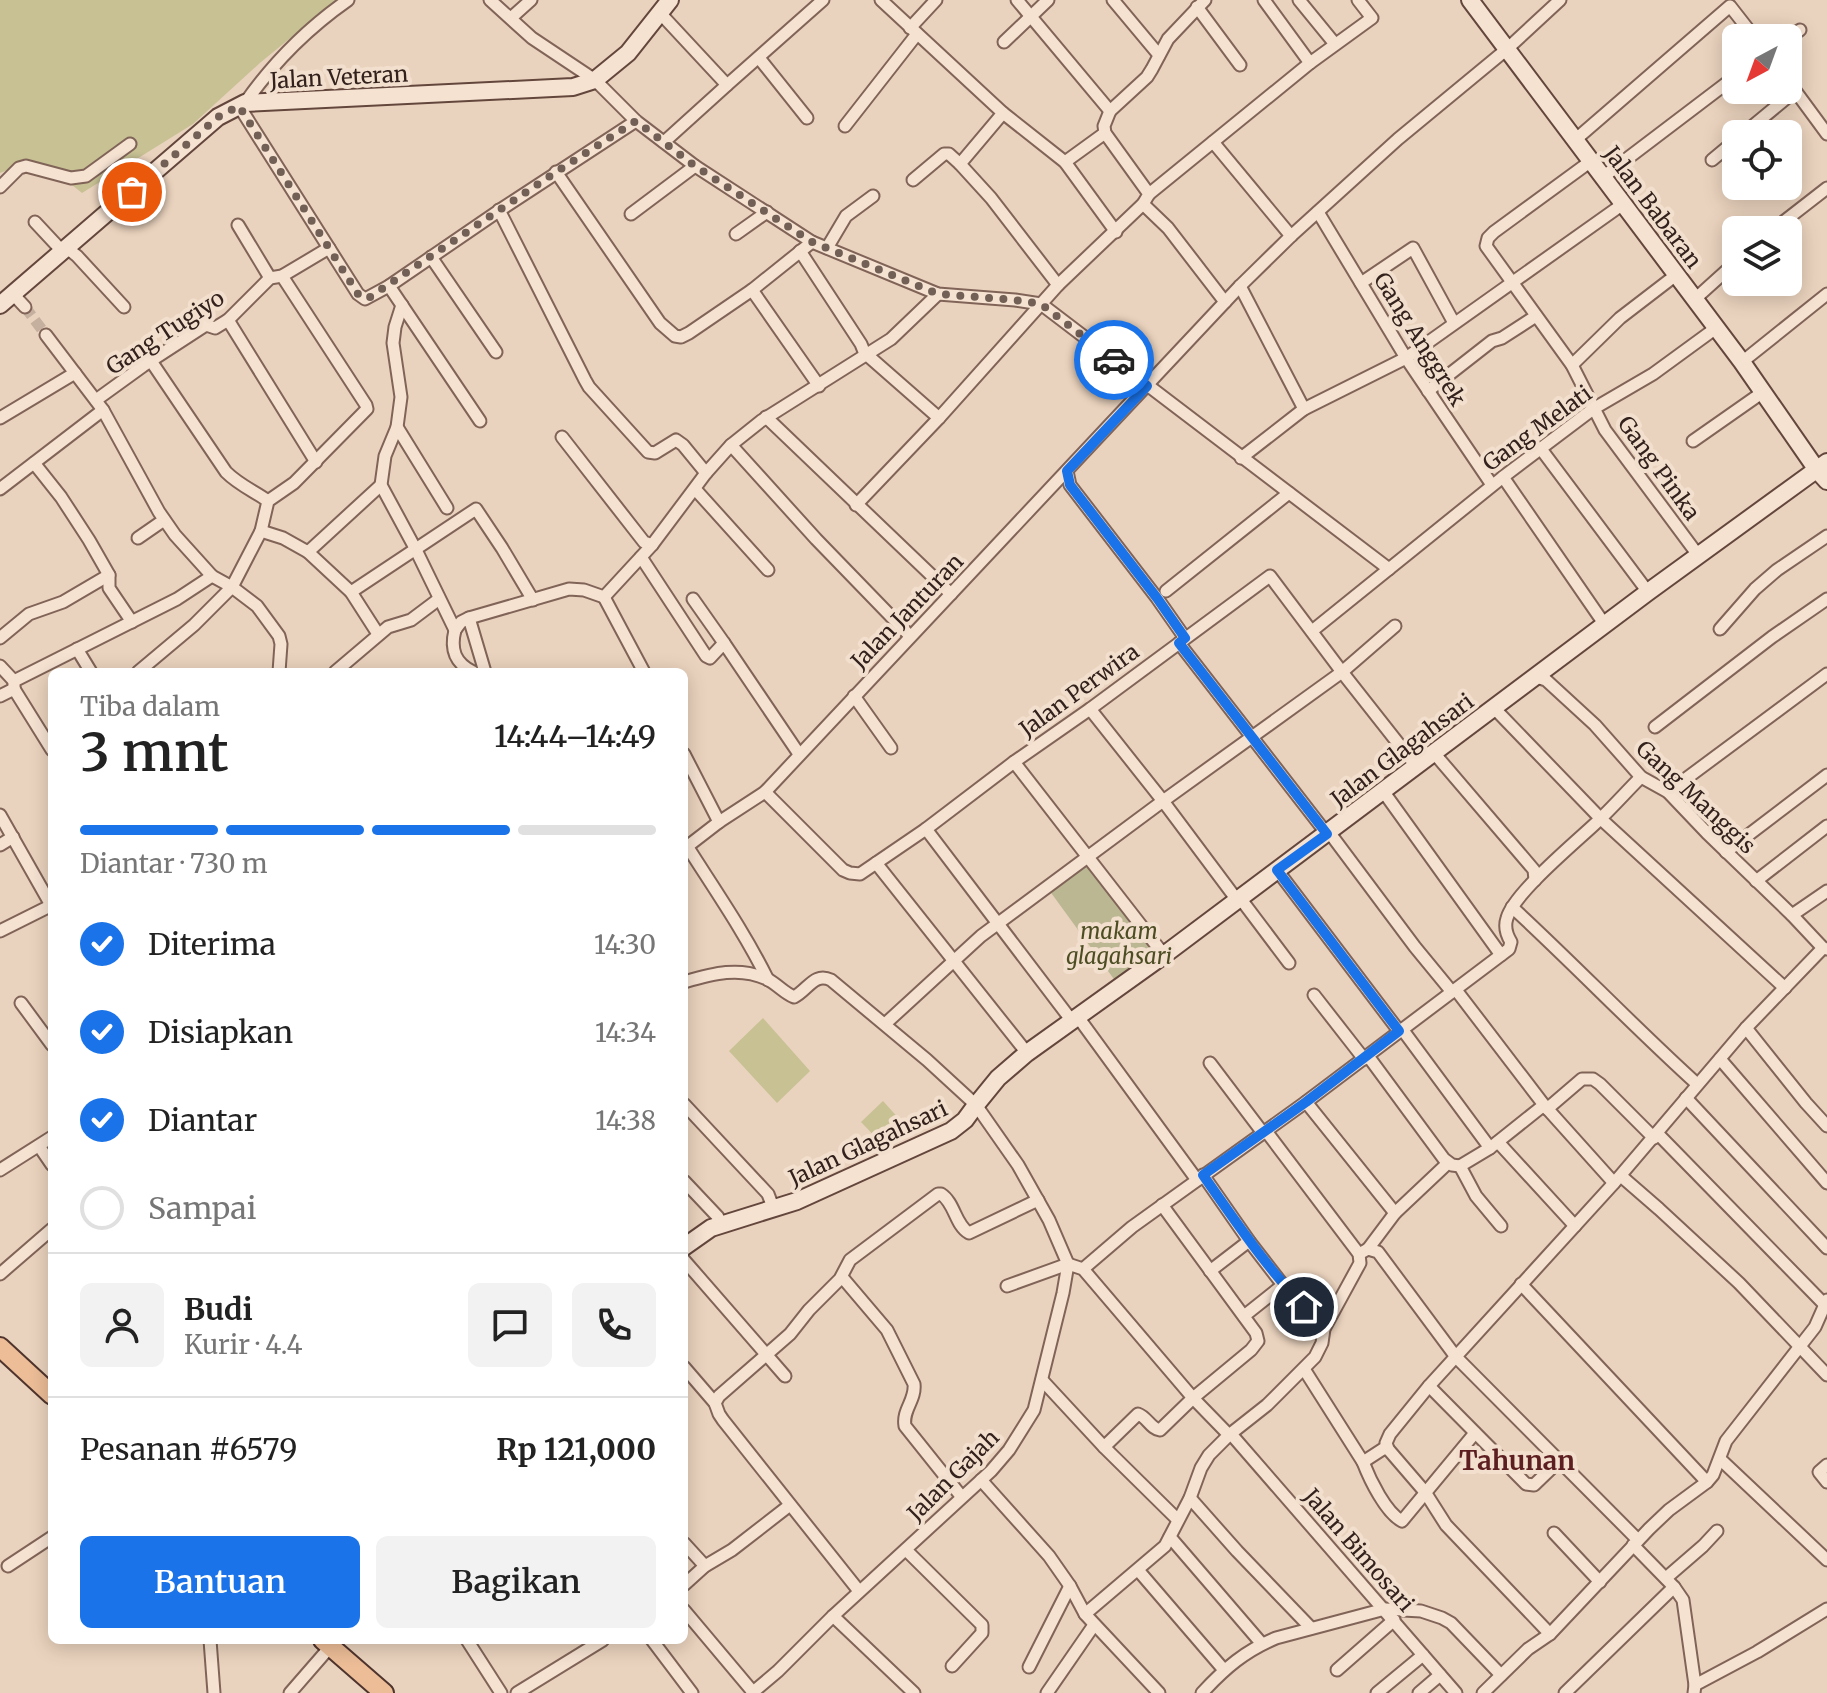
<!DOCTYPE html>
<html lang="id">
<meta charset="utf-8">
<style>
:root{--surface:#fff;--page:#f2f2f2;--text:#222;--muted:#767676;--line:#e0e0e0;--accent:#1a73e8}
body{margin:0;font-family:Merriweather,serif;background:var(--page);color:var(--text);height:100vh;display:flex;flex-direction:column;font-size:30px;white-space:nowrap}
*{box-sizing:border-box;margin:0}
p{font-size:26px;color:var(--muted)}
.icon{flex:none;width:44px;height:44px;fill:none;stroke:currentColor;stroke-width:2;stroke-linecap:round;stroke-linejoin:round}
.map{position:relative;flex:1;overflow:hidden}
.details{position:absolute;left:48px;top:668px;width:640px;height:976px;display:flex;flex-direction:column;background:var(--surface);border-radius:12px;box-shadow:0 4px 20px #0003}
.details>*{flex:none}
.needle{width:52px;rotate:221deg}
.controls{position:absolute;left:1722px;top:24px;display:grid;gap:16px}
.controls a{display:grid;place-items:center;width:80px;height:80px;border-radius:12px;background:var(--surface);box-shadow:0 4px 20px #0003;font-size:40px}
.pin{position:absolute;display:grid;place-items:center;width:68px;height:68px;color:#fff;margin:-34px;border:4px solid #fff;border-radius:50%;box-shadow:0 2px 8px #0007}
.courier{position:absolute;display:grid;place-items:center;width:80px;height:80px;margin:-40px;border:6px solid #1a73e8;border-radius:50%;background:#fff;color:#222;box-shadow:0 2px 10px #0007}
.headline em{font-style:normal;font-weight:600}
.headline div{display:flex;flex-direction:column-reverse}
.headline{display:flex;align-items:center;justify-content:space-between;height:136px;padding:0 32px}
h1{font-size:52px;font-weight:600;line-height:60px}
.bar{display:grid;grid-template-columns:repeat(4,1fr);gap:12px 8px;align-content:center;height:96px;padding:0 32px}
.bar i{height:10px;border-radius:6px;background:var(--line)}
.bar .selected{background:var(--accent)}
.bar p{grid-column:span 4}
.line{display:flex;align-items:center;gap:20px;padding:0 32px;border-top:2px solid var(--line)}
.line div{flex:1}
.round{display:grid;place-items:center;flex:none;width:84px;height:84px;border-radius:12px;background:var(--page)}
ol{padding:0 32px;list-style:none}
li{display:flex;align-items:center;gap:24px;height:88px}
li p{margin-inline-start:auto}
li .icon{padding:8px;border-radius:50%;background:var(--accent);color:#fff;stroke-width:4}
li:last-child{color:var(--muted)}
li i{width:44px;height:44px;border:4px solid var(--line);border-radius:50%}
.action{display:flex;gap:16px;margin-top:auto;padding:16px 32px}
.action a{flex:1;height:92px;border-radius:12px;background:var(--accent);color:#fff;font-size:32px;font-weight:600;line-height:92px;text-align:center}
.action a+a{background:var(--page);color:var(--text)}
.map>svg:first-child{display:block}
</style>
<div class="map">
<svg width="1827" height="1693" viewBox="0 0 1827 1693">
<rect width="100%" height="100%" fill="#ead3be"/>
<g fill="#c7c194">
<polygon points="0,0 337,0 261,62 193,124 82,193 47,165 32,161 0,173"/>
<polygon points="763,1018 810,1071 777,1103 729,1051"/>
<polygon points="883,1101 911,1132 884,1146 861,1122"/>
</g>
<polygon fill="#bcb793" points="1087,862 1153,946 1147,959 1116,982 1049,890"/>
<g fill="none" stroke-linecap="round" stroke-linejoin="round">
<polyline stroke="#c5af9e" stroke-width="11" stroke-dasharray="11 5.5" stroke-linecap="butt" points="25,307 46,335"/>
<defs>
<g id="street">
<polyline points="490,0 532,38 595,80 636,121 695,166 812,242 938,294 1015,300 1041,304 1389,569"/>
<polyline points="881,0 1003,113 960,164 991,198 1058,285"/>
<polyline points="1017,0 1110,111"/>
<polyline points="1113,0 1159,55"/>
<polyline points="1264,0 1310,63"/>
<polyline points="1299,0 1335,44"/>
<polyline points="1197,7 1240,65"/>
<polyline points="660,13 727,85 823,0"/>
<polyline points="511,18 531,0"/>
<polyline points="910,28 936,0"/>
<polyline points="1788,38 1800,30"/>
<polyline points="1004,42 1048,0"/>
<polyline points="759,58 807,118"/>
<polyline points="1788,81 1827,134"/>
<path d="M245 103C273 63 308 28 348 0"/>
<polyline points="239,106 358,294 365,299 389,286 503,208 636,121"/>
<polyline points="1003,113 1065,162 1116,232"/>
<polyline points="845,126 917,34"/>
<polyline points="1743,134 1795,91"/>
<polyline points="1575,140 1730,6 1755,38"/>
<polyline points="664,142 727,85"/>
<polyline points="1213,142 1291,236"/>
<polyline points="1712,160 1736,140"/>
<polyline points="1591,161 1494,232 1488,238 1486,246 1572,365 1605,430 1698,555"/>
<polyline points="1065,162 1105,133"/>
<polyline points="556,172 660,323 675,336 681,337 689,333 752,290 812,242"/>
<polyline points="1603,177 1736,76"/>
<polyline points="913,180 944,154 949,154 960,164"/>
<polyline points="0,187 19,168 26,166 71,178 86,176 130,144"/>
<polyline points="1149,194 1310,63 1372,18 1358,0"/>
<polyline points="1143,204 1168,228 1225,302"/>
<polyline points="499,210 585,380 589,387 648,452 655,453 676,440 683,445 706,473"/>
<polyline points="1318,212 1406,358 1492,485"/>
<polyline points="631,214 695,166"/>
<polyline points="35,222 63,252"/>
<polyline points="238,225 270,278"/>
<polyline points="1773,230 1827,188"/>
<polyline points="736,234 767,212"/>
<polyline points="67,248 77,256 124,307"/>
<polyline points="827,248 846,216 873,196"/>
<polyline points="800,251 861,344 865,354"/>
<polyline points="431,257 496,352"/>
<polyline points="1361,283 1413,248 1454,323"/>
<polyline points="389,286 480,421"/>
<polyline points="1240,286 1304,409"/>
<polyline points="752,290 819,386"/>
<polyline points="13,294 25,307"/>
<polyline points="1695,299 1736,262"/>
<polyline points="402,305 395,327 393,343 401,397 397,427 385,456 381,485 415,548 455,630"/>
<polyline points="228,320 316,462"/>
<polyline points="46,335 103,410 159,512 175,535 212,576 232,587 257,606 279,636 281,644 279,672"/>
<polyline points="866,354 939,418"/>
<path d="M151 361 226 472C239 485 254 491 268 501"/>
<polyline points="1742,362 1827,294"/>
<polyline points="1572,365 1620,318 1676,275"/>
<polyline points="1428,391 1492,341 1502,338 1536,316"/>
<polyline points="96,400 143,366 206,325 215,328 228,320 270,278 282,276 329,248"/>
<polyline points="766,417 951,594"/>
<polyline points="0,418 75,373"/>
<polyline points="397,427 447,508"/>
<polyline points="562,437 644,542 652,545"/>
<polyline points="1693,441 1763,392"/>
<polyline points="731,445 816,539 910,636"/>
<polyline points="1541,449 1648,592"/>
<polyline points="1241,458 1304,409 1406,358 1623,204"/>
<polyline points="34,463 61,497 89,540 109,575 109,588 132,622"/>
<polyline points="1067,471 1070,485 1157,598 1185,638"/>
<polyline points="1503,477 1605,625"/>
<polyline points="0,489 103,410"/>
<polyline points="695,489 768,570"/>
<polyline points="856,505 939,418 1058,285 1143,204 1149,194 1105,133 1104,126 1110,111 1147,77 1152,69 1168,39 1205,0"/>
<polyline points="261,531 268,501 294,483 367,409 366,405 282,276"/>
<polyline points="138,538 164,520"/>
<polyline points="308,552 351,592 378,634"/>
<polyline points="641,557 706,656 710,658 724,643 799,754"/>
<polyline points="1166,591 1289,493"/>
<polyline points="351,592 476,509 502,548 533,600"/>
<polyline points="604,597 644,672"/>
<polyline points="693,599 724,643"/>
<polyline points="469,618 485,672"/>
<polyline points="1720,629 1755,589 1777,570 1827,536"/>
<polyline points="455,630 461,622 469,618 569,589 584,590 604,597 652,545 706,473 731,445 761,421 891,339 938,294"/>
<path d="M455 630C450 650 455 663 473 672"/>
<polyline points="1312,631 1503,477 1593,409 1653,374 1716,328"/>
<polyline points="0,638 29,614 63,602 109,575"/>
<polyline points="1179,643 1327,834"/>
<polyline points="77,649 91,672"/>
<polyline points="0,666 14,681"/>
<polyline points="138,672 194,625 232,587 261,531 283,538 308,552 381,485"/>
<polyline points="335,672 388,627 411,620 439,599"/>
<polyline points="1536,677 1546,680 1595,725 1641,777 1668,792 1707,833 1792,915 1823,948 1827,949"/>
<polyline points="14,689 14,681 177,599 212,576"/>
<polyline points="14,689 52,750"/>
<polyline points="0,696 14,689"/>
<polyline points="854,696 891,748"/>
<polyline points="1494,708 1601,819 1785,988"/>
<polyline points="1090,709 1163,801 1237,900"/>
<polyline points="1655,727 1772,637 1827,599"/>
<polyline points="1434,753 1534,870 1535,880"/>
<polyline points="684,754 719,822"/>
<polyline points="1014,762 1164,955"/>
<polyline points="1383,791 1501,955"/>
<polyline points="765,792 843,870 850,873 860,874 926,829 1014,762 1090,709 1270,576 1342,672 1416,766"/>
<polyline points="1668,792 1827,674"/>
<polyline points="0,815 51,905"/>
<polyline points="926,829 1072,1021"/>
<polyline points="1329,832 1415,947 1452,992"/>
<polyline points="0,845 13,837"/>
<path d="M687 846C715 890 745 933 768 980"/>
<polyline points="684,849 719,822 765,792 1240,286 1291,236 1398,139 1507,49 1560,0"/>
<polyline points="1726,852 1827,775"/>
<polyline points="876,863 1027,1053"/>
<polyline points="1277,870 1399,1031"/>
<polyline points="1756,881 1827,826"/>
<polyline points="1240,898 1289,963"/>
<path d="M1512 907C1575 965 1634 1027 1697 1084"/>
<polyline points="1792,915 1827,891"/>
<polyline points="0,931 52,905"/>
<path d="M684 982C712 974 739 966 767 979 777 984 784 993 794 997 808 990 814 972 831 980L927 1060 976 1105 1018 1165 1049 1220 1068 1264 1063 1293 1034 1410 1009 1450 991 1471 833 1616 778 1671 752 1693"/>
<polyline points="1456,990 1544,1105 1614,1183"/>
<polyline points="1314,995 1364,1059"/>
<polyline points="21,1003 52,1045"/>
<polyline points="1078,1017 1197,1180"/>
<polyline points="885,1024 981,936 1163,801 1342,672 1395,626"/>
<polyline points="1746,1028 1806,1103 1827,1126"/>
<polyline points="1402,1029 1490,1148"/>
<polyline points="1368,1056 1444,1159 1452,1165 1460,1166 1490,1148 1544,1105"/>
<polyline points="1720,1059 1827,1183"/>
<polyline points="1210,1063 1263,1133"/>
<polyline points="1686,1098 1827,1248"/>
<polyline points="1306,1102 1395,1213"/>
<polyline points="684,1104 768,1194 774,1210"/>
<polyline points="1547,1109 1582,1079 1593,1079 1600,1084 1654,1138"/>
<polyline points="1657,1133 1825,1305"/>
<polyline points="1498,1142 1575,1226"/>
<polyline points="39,1146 52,1165"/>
<polyline points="1460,1166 1476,1196 1501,1226"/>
<polyline points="0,1170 52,1137"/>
<polyline points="1203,1175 1249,1241 1283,1285 1324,1329"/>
<polyline points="1621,1176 1659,1209 1739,1283 1827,1375"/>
<polyline points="684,1181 718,1217 719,1225"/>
<polyline points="1368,1249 1395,1213 1448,1163"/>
<polyline points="1359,1254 1368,1249 1378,1252 1456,1357 1638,1540"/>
<polyline points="684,1260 785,1376"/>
<polyline points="1068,1264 1083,1269 1193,1398 1229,1435"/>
<path d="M1083 1269 1132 1227 1306 1102 1509 949 1511 942C1506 934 1504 927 1507 918 1514 893 1576 842 1597 822 1612 808 1626 792 1641 777"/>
<polyline points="1210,1271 1249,1241"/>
<polyline points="0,1274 52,1229"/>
<path d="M842 1277 887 1330 914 1384C916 1400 902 1410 905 1426L961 1496"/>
<polyline points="1521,1284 1707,1482"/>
<polyline points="1007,1286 1068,1264"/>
<polyline points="1244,1316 1283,1285"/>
<polyline points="684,1367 715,1403 719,1414 723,1420 859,1591"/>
<polyline points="1304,1369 1363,1462 1383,1449 1388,1449 1425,1492 1446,1525 1550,1634"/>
<path d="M1042 1380 1104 1447 1138 1414C1147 1417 1151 1429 1160 1430L1193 1398 1251 1350 1258 1341 1256 1333 1162 1205"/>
<polyline points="1429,1386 1526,1484 1534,1485 1560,1460"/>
<path d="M715 1403 719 1396 790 1334 809 1310 840 1279 850 1260 938 1194H941C955 1203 955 1225 969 1233L1038 1200"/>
<polyline points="1231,1434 1456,1693"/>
<polyline points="1104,1447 1178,1520"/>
<polyline points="1388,1449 1386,1443 1390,1434 1429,1386 1614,1183 1746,1028 1823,948"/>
<polyline points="1720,1459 1827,1560"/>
<path d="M1363 1462C1370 1480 1386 1513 1402 1521L1475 1433"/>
<polyline points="1827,1465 1819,1472 1827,1482"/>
<polyline points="981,1480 1049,1556 1070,1586 1085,1614 1159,1693"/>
<polyline points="1190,1498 1237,1551 1311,1628"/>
<polyline points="1554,1533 1600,1582"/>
<polyline points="1170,1537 1262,1644"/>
<polyline points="684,1543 705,1566"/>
<polyline points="1633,1545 1674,1587 1683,1600 1695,1685 1694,1693"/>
<polyline points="906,1550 982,1625 982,1633 952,1666"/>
<polyline points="8,1566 52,1537"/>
<polyline points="1138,1570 1224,1670"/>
<polyline points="1666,1578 1703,1546 1717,1531"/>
<polyline points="684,1585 705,1566 732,1550 790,1505"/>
<polyline points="684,1610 753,1692"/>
<polyline points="1085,1614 1165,1546 1190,1498 1201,1468 1209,1455 1229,1435 1267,1405 1315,1357 1322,1343 1324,1329 1360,1263 1359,1254 1266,1131"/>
<polyline points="833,1616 914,1693"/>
<polyline points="210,1640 214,1693"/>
<polyline points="467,1640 501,1693"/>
<polyline points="652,1640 692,1693"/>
<polyline points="1029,1667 1070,1586"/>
<polyline points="1337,1670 1394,1620"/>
<polyline points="1695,1685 1757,1652 1827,1609"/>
<polyline points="290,1693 330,1647"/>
<polyline points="517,1693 603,1640"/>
<polyline points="1047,1693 1094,1625"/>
<path d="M1202 1693C1225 1668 1245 1651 1276 1638L1385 1609 1421 1611 1442 1618 1451 1623 1501 1675"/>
<polyline points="1377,1693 1423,1655"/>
<polyline points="1419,1693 1440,1675"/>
<polyline points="1483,1693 1528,1649 1550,1634 1649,1529 1669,1510 1707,1482 1713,1475 1726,1441 1815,1327 1827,1300"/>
<polyline points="1565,1693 1674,1587"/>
</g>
<g id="secondary">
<polyline points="1470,0 1742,362 1817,470 1827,481"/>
<polyline points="0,305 218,117 245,103 573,87 595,80 628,53 670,0"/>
<polyline points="684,1247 711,1228 797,1201 951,1131 965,1120 976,1105 998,1078 1027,1053 1164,955 1648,592 1827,462"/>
</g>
<g id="primary">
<polyline points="0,1347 52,1395"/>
<polyline points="323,1640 384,1693"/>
</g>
</defs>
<use href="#street" stroke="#816458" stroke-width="15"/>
<use href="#secondary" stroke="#63463c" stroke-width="20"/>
<use href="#primary" stroke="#4f342d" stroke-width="22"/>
<use href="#street" stroke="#f6e2d1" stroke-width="11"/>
<use href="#secondary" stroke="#f6e2d1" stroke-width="16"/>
<use href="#primary" stroke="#ecbd97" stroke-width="18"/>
</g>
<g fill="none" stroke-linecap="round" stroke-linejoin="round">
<polyline stroke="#725f55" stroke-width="8" stroke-dasharray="0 14.4" points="132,192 218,117 239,106 358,294 367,299 556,172 636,121 695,166 812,242 938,294 1015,300 1041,304 1114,360"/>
<path stroke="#1a73e8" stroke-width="10" d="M1114 360 1147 386 1067 471 1070 485 1157 598 1185 638 1179 643 1327 834 1277 870 1399 1031 1306 1102 1203 1175C1235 1221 1266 1266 1304 1307"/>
</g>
<g text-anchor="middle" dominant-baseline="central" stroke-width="8" stroke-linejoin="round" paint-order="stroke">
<g font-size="22" fill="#32211c" stroke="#f2dfcd">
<text transform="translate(339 77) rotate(-3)">Jalan Veteran</text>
<text transform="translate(1653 207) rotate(53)">Jalan Babaran</text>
<text transform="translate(165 332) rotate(-33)">Gang Tugiyo</text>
<text transform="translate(1420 339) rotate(58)">Gang Anggrek</text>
<text transform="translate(1537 428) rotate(-36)">Gang Melati</text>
<text transform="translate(1659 468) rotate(54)">Gang Pinka</text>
<text transform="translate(907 611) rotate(-46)">Jalan Janturan</text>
<text transform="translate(1079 690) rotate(-36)">Jalan Perwira</text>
<text transform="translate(1402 750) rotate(-37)">Jalan Glagahsari</text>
<text transform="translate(1696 797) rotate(43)">Gang Manggis</text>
<text transform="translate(868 1143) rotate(-25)">Jalan Glagahsari</text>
<text transform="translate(953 1475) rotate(-45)">Jalan Gajah</text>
<text transform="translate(1359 1550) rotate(49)">Jalan Bimosari</text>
</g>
<g font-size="22" font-style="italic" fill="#4d4d24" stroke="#f2dfcd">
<text x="1119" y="931">makam<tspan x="1119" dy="25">glagahsari</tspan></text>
</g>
<g font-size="26" font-weight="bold" fill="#5c1e20" stroke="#f2dfcd">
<text x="1517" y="1460">Tahunan</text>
</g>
</g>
</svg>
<div class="controls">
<a><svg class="needle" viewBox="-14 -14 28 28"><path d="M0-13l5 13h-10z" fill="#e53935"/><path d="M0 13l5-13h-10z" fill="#767676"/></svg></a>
<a><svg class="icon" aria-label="locate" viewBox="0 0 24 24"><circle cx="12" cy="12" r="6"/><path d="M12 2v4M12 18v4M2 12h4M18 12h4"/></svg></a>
<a><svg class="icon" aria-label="layers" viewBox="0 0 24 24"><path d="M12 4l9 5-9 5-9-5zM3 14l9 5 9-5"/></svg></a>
</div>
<div class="pin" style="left:132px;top:192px;background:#ea580c"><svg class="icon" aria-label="bag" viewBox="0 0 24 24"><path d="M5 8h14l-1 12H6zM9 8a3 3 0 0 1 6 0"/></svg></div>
<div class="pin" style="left:1304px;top:1307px;background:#1f2937"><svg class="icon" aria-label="home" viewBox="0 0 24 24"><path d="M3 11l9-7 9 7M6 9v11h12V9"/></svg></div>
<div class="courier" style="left:1114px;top:360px"><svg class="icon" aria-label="car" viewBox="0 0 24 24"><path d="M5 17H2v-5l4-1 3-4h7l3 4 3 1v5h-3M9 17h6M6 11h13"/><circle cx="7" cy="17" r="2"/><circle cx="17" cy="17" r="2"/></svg></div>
<section class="details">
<div class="headline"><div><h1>3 mnt</h1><p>Tiba dalam</p></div><em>14:44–14:49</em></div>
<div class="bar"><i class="selected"></i><i class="selected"></i><i class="selected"></i><i></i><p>Diantar · 730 m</p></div>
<ol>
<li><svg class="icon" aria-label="check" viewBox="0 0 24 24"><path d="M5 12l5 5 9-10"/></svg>Diterima<p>14:30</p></li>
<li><svg class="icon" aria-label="check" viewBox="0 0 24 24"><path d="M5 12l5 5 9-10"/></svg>Disiapkan<p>14:34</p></li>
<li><svg class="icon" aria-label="check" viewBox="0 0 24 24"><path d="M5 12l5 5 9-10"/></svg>Diantar<p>14:38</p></li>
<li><i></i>Sampai</li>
</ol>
<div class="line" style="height:144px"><a class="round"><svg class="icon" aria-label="person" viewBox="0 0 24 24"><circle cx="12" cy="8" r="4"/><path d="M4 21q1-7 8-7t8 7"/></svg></a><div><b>Budi</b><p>Kurir · 4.4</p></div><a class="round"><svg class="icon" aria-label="chat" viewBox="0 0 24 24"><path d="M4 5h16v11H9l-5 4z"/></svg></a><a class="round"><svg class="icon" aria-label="phone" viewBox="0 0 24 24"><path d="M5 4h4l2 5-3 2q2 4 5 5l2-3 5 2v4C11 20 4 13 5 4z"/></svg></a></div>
<div class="line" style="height:104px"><div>Pesanan #6579</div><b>Rp 121,000</b></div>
<div class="action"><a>Bantuan</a><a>Bagikan</a></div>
</section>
</div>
